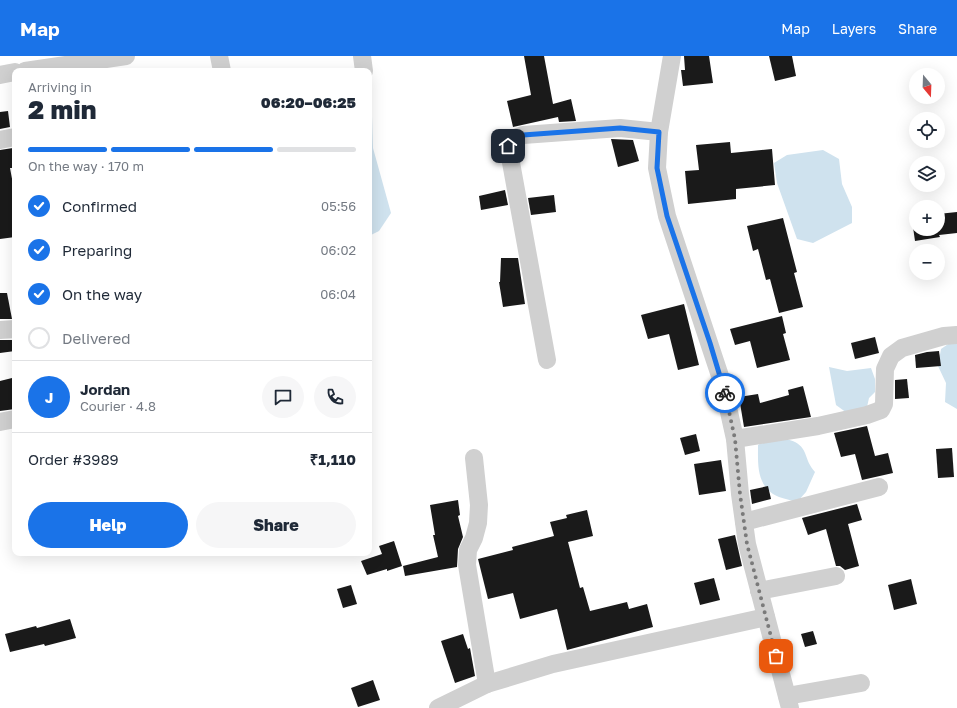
<!DOCTYPE html>
<meta charset="utf-8">
<style>
:root{--surface:#fff;--page:#f6f6f7;--text:#1f2937;--muted:#747a83;--line:#e0e1e3;--accent:#1a73e8}
body{margin:0;font-family:"Golos Text",sans-serif;background:var(--page);color:var(--text);height:100vh;display:flex;flex-direction:column;font-size:15px;white-space:nowrap}
*{box-sizing:border-box;margin:0}
p{font-size:13px;color:var(--muted)}
.icon{flex:none;width:22px;height:22px;fill:none;stroke:currentColor;stroke-width:2;stroke-linecap:round;stroke-linejoin:round}
.map{position:relative;flex:1;overflow:hidden}
.panel{position:absolute;left:12px;top:12px;width:360px;height:488px;display:flex;flex-direction:column;background:var(--surface);border-radius:8px;box-shadow:0 4px 16px #0002}
.panel>*{flex:none}
.needle{width:26px;rotate:161deg}
.buttons{position:absolute;left:909px;top:12px;display:grid;gap:8px}
.buttons a{display:grid;place-items:center;width:36px;height:36px;border-radius:50%;background:var(--surface);box-shadow:0 4px 16px #0002;font-size:20px}
.pin{position:absolute;display:grid;place-items:center;width:34px;height:34px;color:#fff;margin:-17px;border-radius:8px;box-shadow:0 2px 6px #0006}
.courier{position:absolute;display:grid;place-items:center;width:40px;height:40px;margin:-20px;border:3px solid #1a73e8;border-radius:50%;background:#fff;color:#222;box-shadow:0 1px 5px #0007}
.overview em{font-style:normal;font-weight:800}
.overview div{display:flex;flex-direction:column-reverse}
.overview{display:flex;align-items:center;justify-content:space-between;height:68px;padding:0 16px}
h1{font-size:26px;font-weight:800;line-height:30px}
.bar{display:grid;grid-template-columns:repeat(4,1fr);gap:6px 4px;align-content:center;height:48px;padding:0 16px}
.bar i{height:5px;border-radius:3px;background:var(--line)}
.bar .selected{background:var(--accent)}
.bar p{grid-column:span 4}
.line{display:flex;align-items:center;gap:10px;padding:0 16px;border-top:1px solid var(--line)}
.line div{flex:1}
.round{display:grid;place-items:center;flex:none;width:42px;height:42px;border-radius:21px;background:var(--page)}
ol{padding:0 16px;list-style:none}
li{display:flex;align-items:center;gap:12px;height:44px}
li p{margin-inline-start:auto}
li .icon{padding:4px;border-radius:50%;background:var(--accent);color:#fff;stroke-width:4}
li:last-child{color:var(--muted)}
li i{width:22px;height:22px;border:2px solid var(--line);border-radius:50%}
.action{display:flex;gap:8px;margin-top:auto;padding:8px 16px}
.action a{flex:1;height:46px;border-radius:24px;background:var(--accent);color:#fff;font-size:16px;font-weight:800;line-height:46px;text-align:center}
.action a+a{background:var(--page);color:var(--text)}
header{display:flex;align-items:center;gap:24px;box-sizing:border-box;height:56px;padding:0 20px;background:var(--accent);color:#fff}
header strong{font-size:19px}
nav{display:flex;gap:22px;margin-inline-start:auto;font-size:14px}
.map>svg:first-child{display:block}
</style>
<header>
<strong>Map</strong>
<nav><a>Map</a><a>Layers</a><a>Share</a></nav>
</header>
<div class="map">
<svg width="957" height="652" viewBox="0 0 957 652">
<rect width="100%" height="100%" fill="#fff"/>
<g fill="#cfe2ee">
<polygon points="369,57 372,60 373,92 391,157 379,175 369,180"/>
<polygon points="823,94 839,103 842,128 852,151 852,167 813,187 797,183 777,127 774,107 787,99"/>
<polygon points="957,282 957,353 945,346 946,327 938,310 941,293"/>
<polygon points="829,311 847,315 871,312 875,323 875,336 869,342 867,351 847,357 836,349"/>
<path d="M772 381C784 383 800 383 805 397 808 405 809 409 815 416L806 436 797 446C791 444 784 443 779 441 756 431 758 409 758 389Z"/>
</g>
<g fill="#1a1a1a">
<polygon points="524,0 544,0 553,48 571,43 576,65 559,66 558,61 513,71 507,45 531,39"/>
<polygon points="684,0 709,0 713,27 683,30 681,14 685,14"/>
<polygon points="769,0 792,0 796,20 775,25"/>
<polygon points="8,55 10,71 0,73 0,56"/>
<polygon points="611,83 633,84 639,105 618,111"/>
<polygon points="730,86 731,97 772,93 775,129 736,133 736,143 688,148 685,115 699,114 696,89"/>
<polygon points="13,92 15,112 10,112 15,139 15,181 0,183 0,94"/>
<polygon points="505,134 508,149 481,154 479,140"/>
<polygon points="554,139 556,156 531,159 528,142"/>
<polygon points="957,156 957,177 939,179 940,181 915,185 912,164 916,163 916,173 938,173 938,158"/>
<polygon points="783,162 797,216 794,217 803,251 779,257 770,223 766,224 758,193 753,195 747,170"/>
<polygon points="501,202 518,202 525,248 503,251 499,226 500,226"/>
<polygon points="0,237 7,237 12,263 0,263"/>
<polygon points="684,248 699,309 678,314 669,278 648,283 641,259"/>
<polygon points="782,260 786,277 783,278 790,304 757,312 750,285 735,289 730,273"/>
<polygon points="875,281 879,297 855,303 851,287"/>
<polygon points="0,284 15,284 15,295 0,297"/>
<polygon points="939,295 941,310 916,312 915,299 927,296"/>
<polygon points="12,322 15,322 15,353 0,355 0,325"/>
<polygon points="907,323 909,342 895,343 895,324"/>
<polygon points="803,330 811,361 744,371 739,341 758,338 760,347 789,339 788,334"/>
<polygon points="867,370 875,400 888,397 893,417 862,424 855,398 841,401 834,377"/>
<polygon points="696,378 700,395 685,399 680,382"/>
<polygon points="952,392 954,421 938,422 936,393"/>
<polygon points="721,404 726,435 699,439 694,408"/>
<polygon points="768,430 771,443 752,448 750,434"/>
<polygon points="458,444 460,459 458,460 463,481 458,493 457,511 405,520 403,510 438,501 433,479 435,479 430,449"/>
<polygon points="857,448 862,464 848,468 859,510 845,514 840,510 836,510 826,473 808,479 802,462"/>
<polygon points="587,454 593,480 568,486 580,532 583,531 590,555 627,546 629,553 647,548 653,571 567,594 557,553 520,563 513,537 488,543 478,503 513,494 512,491 554,480 550,466 567,462 566,459"/>
<polygon points="735,479 742,510 726,514 718,483"/>
<polygon points="394,485 402,510 387,515 387,513 367,519 361,505 382,498 379,490"/>
<polygon points="714,522 720,544 700,549 694,527"/>
<polygon points="911,523 917,548 894,554 888,529"/>
<polygon points="351,529 357,548 343,552 337,533"/>
<polygon points="70,563 76,582 45,590 44,588 10,596 5,578 36,570 37,572"/>
<polygon points="813,575 817,588 805,591 801,578"/>
<polygon points="463,578 468,593 470,592 475,620 455,627 441,585"/>
<polygon points="373,624 380,644 358,651 351,632"/>
</g>
<g fill="none" stroke-linecap="round" stroke-linejoin="round">
<g stroke="#d0d0d0" stroke-width="18">
<polyline points="219,0 222,15"/>
<polyline points="362,0 364,15"/>
<polyline points="672,0 659,76 657,112 667,160 723,329 735,383 740,438 747,488 790,652"/>
<polyline points="25,15 126,0"/>
<polyline points="0,19 15,16"/>
<polyline points="0,84 15,81"/>
<polyline points="0,274 15,273"/>
<polyline points="547,304 508,90 512,83 523,79 620,72 659,76"/>
<polyline points="0,366 15,363"/>
<polyline points="735,383 818,370 867,359 881,354 884,348 885,313 891,300 902,292 944,280 957,279"/>
<polyline points="474,402 479,449 478,467 474,482 468,494 467,509 487,628"/>
<polyline points="744,466 879,431"/>
<polyline points="759,535 836,520"/>
<polyline points="787,640 861,627"/>
<polyline points="438,652 487,628 553,608 766,561"/>
</g>
</g>
<g fill="none" stroke-linecap="round" stroke-linejoin="round">
<polyline stroke="#7a7a7a" stroke-width="4" stroke-dasharray="0 7.2" points="725,337 735,383 740,438 747,488 776,600"/>
<polyline stroke="#1a73e8" stroke-width="5" points="508,90 512,83 523,79 620,72 659,76 657,112 667,160 710,287 725,337"/>
</g>
</svg>
<div class="buttons">
<a><svg class="needle" viewBox="-14 -14 28 28"><path d="M0-13l5 13h-10z" fill="#e53935"/><path d="M0 13l5-13h-10z" fill="#747a83"/></svg></a>
<a><svg class="icon" aria-label="locate" viewBox="0 0 24 24"><circle cx="12" cy="12" r="6"/><path d="M12 2v4M12 18v4M2 12h4M18 12h4"/></svg></a>
<a><svg class="icon" aria-label="layers" viewBox="0 0 24 24"><path d="M12 4l9 5-9 5-9-5zM3 14l9 5 9-5"/></svg></a>
<a>+</a>
<a>−</a>
</div>
<div class="pin" style="left:776px;top:600px;background:#ea580c"><svg class="icon" aria-label="bag" viewBox="0 0 24 24"><path d="M5 8h14l-1 12H6zM9 8a3 3 0 0 1 6 0"/></svg></div>
<div class="pin" style="left:508px;top:90px;background:#1f2937"><svg class="icon" aria-label="home" viewBox="0 0 24 24"><path d="M3 11l9-7 9 7M6 9v11h12V9"/></svg></div>
<div class="courier" style="left:725px;top:337px"><svg class="icon" aria-label="bike" viewBox="0 0 24 24"><circle cx="6" cy="16" r="4"/><circle cx="18" cy="16" r="4"/><path d="M6 16l4-8h5l3 8M10 8l3 8H6M13 5h3"/></svg></div>
<section class="panel">
<div class="overview"><div><h1>2 min</h1><p>Arriving in</p></div><em>06:20–06:25</em></div>
<div class="bar"><i class="selected"></i><i class="selected"></i><i class="selected"></i><i></i><p>On the way · 170 m</p></div>
<ol>
<li><svg class="icon" aria-label="check" viewBox="0 0 24 24"><path d="M5 12l5 5 9-10"/></svg>Confirmed<p>05:56</p></li>
<li><svg class="icon" aria-label="check" viewBox="0 0 24 24"><path d="M5 12l5 5 9-10"/></svg>Preparing<p>06:02</p></li>
<li><svg class="icon" aria-label="check" viewBox="0 0 24 24"><path d="M5 12l5 5 9-10"/></svg>On the way<p>06:04</p></li>
<li><i></i>Delivered</li>
</ol>
<div class="line" style="height:72px"><b class="round" style="background:var(--accent);color:#fff">J</b><div><b>Jordan</b><p>Courier · 4.8</p></div><a class="round"><svg class="icon" aria-label="chat" viewBox="0 0 24 24"><path d="M4 5h16v11H9l-5 4z"/></svg></a><a class="round"><svg class="icon" aria-label="phone" viewBox="0 0 24 24"><path d="M5 4h4l2 5-3 2q2 4 5 5l2-3 5 2v4C11 20 4 13 5 4z"/></svg></a></div>
<div class="line" style="height:52px"><div>Order #3989</div><b>₹1,110</b></div>
<div class="action"><a>Help</a><a>Share</a></div>
</section>
</div>
